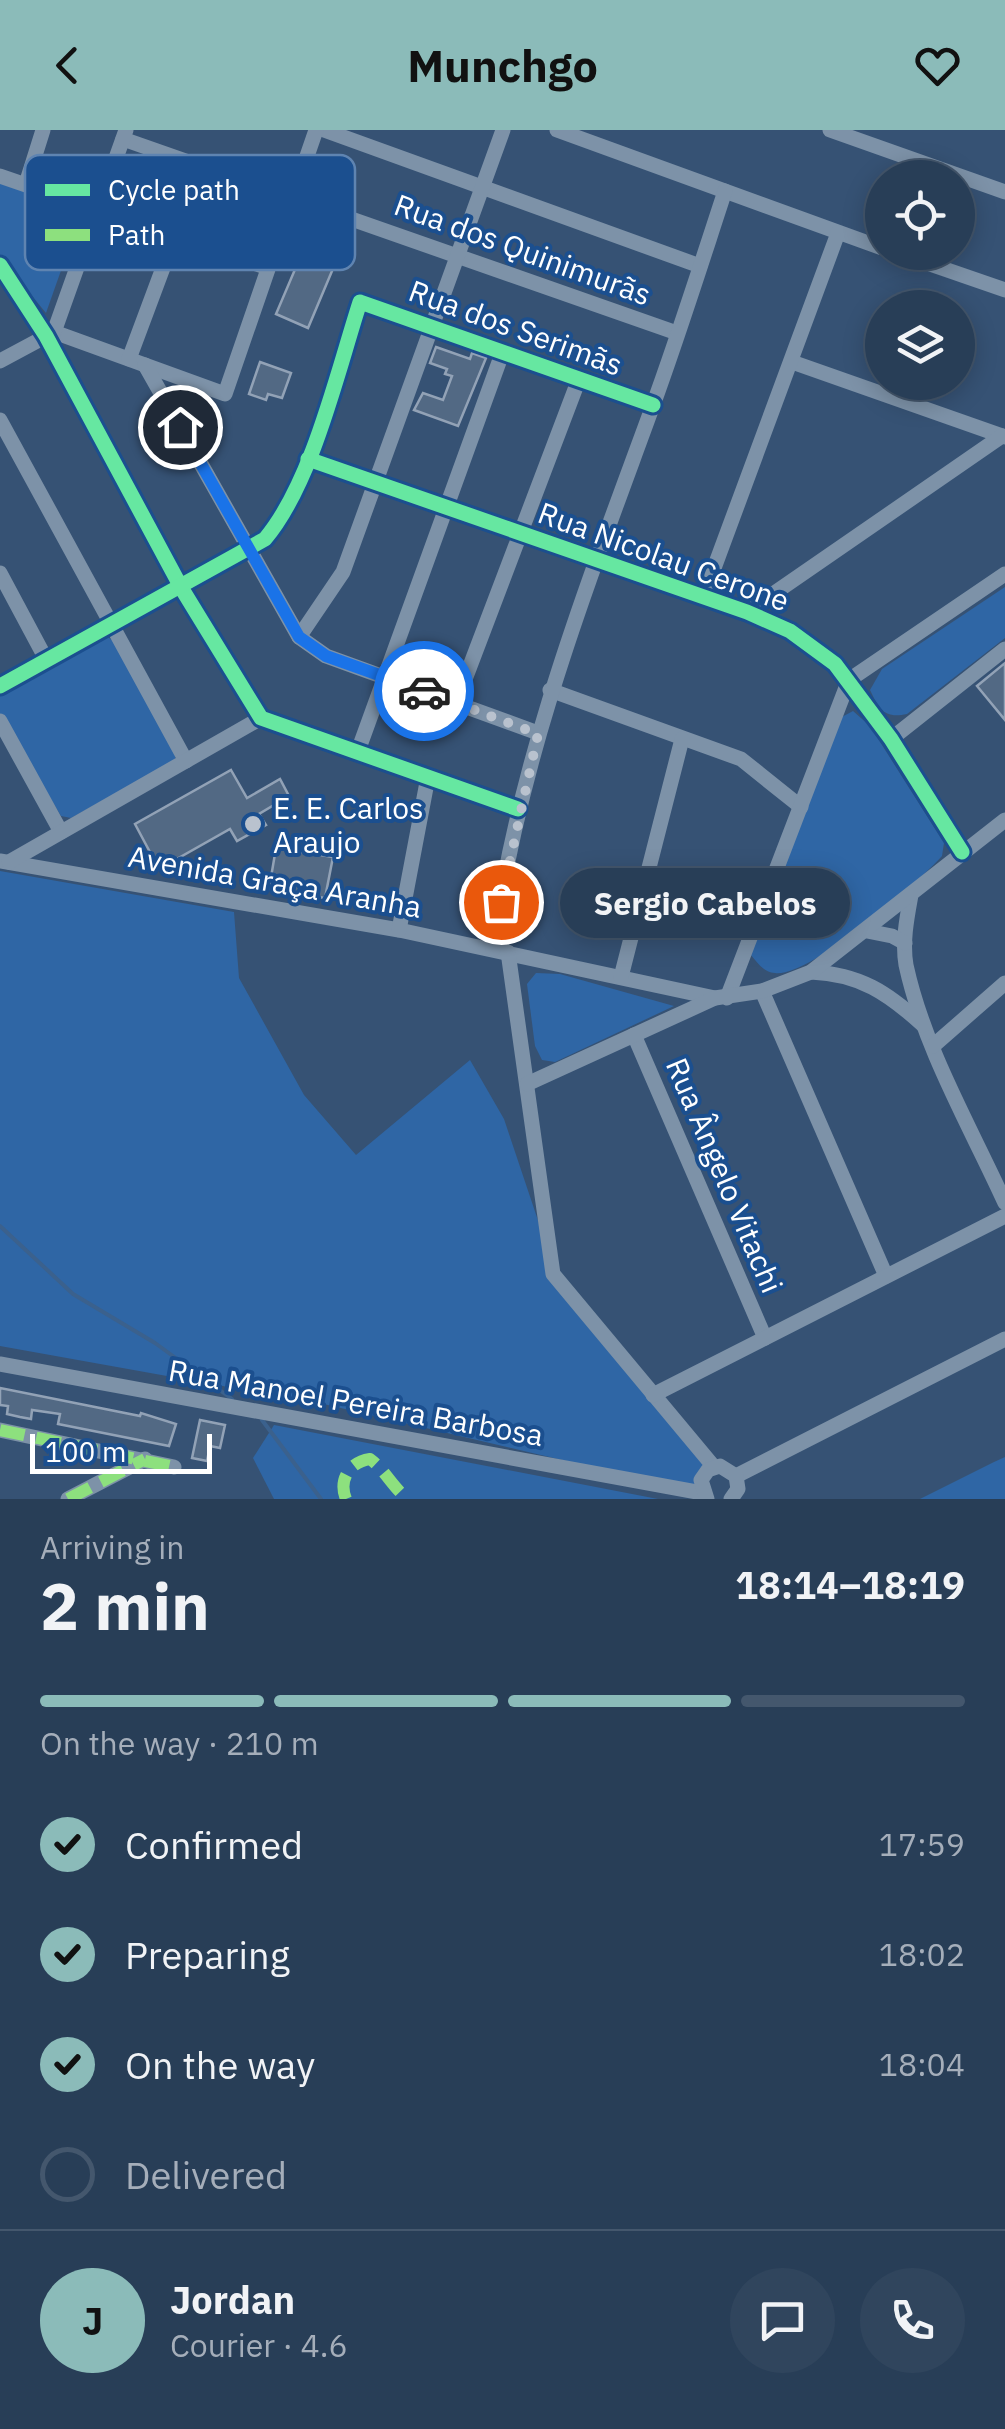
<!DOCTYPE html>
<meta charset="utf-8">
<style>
:root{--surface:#283e57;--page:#30455d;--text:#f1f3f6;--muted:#a5aeba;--line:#44576d;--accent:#8bbbb9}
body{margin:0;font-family:"IBM Plex Sans",sans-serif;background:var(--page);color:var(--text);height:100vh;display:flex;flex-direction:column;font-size:38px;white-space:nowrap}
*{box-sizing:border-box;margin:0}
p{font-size:32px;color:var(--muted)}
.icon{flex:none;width:55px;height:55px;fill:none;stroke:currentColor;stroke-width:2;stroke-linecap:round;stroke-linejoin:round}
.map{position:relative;height:1369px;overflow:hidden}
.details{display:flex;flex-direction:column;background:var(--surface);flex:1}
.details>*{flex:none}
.controls{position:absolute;left:865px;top:30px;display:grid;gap:20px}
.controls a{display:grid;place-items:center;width:110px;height:110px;border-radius:50%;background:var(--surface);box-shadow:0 5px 25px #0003,0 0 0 2px var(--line);font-size:50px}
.scale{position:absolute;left:30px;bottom:25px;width:182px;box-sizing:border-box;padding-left:10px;border:5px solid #fff;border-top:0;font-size:28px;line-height:35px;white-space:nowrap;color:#fff;-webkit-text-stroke:8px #1b4f8f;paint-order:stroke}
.pin{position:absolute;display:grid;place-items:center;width:85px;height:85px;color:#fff;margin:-42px;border:5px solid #fff;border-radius:50%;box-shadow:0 2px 10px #0007}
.courier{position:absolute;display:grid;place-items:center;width:100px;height:100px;margin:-50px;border:8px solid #1a73e8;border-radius:50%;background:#fff;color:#222;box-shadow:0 2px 12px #0007}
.bubble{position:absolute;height:70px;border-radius:35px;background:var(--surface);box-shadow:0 5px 25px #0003,0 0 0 2px var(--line);font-size:32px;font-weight:700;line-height:70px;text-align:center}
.headline em{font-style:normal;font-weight:700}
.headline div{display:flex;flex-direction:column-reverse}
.headline{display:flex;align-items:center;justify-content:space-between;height:170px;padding:0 40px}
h1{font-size:65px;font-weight:700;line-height:75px}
.bar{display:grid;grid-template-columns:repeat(4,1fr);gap:15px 10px;align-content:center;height:120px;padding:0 40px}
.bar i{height:12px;border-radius:8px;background:var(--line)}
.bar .current{background:var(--accent)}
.bar p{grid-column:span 4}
.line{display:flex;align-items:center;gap:25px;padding:0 40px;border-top:2px solid var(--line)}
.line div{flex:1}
.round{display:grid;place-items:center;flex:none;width:105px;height:105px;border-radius:52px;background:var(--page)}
ol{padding:0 40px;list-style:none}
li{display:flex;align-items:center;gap:30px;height:110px}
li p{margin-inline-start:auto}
li .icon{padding:10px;border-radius:50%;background:var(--accent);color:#111;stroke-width:4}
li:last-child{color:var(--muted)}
li i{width:55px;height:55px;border:5px solid var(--line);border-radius:50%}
header{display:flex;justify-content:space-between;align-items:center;height:130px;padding:0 40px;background:var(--accent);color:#111;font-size:45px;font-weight:700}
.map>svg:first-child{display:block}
</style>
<header><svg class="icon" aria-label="back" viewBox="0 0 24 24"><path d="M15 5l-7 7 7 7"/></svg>Munchgo<svg class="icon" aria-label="heart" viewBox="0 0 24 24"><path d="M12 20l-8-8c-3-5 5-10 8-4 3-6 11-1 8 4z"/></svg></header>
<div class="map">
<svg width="1005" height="1369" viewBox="0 0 1005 1369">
<rect width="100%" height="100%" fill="#365274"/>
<g fill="#2f66a5">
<polygon points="0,53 82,81 46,183 0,127"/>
<path d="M1005 457V508L907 584C884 589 879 579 870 560L882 539Z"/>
<polygon points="108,507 122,518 176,623 175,631 71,688 61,686 0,584 0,566 6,558 97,508"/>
<path d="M853 581 870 596 944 713 942 726C917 754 809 848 775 843 763 842 758 833 750 824L840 588Z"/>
<polygon points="0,741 234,782 239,848 304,965 356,1025 470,930 504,989 559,1153 714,1337 702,1363 328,1275 0,1216"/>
<polygon points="536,843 560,844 674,876 555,932 542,930 535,916 527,854"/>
<polygon points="274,1295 658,1369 274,1369 253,1328"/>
<polygon points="1005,1327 1005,1369 920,1369 994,1332"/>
</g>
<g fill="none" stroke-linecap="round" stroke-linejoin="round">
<g stroke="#3b618d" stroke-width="4">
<polyline points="0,1096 73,1164 155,1213 232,1269"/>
<polyline points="262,1290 321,1369"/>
</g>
</g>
<g fill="#526984" stroke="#92a2b6" stroke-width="2.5">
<polygon points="320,113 340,122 308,198 276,184 302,123 314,128"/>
<polygon points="436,217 470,229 472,223 486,228 458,296 414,280 423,263 443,270 452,246 445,244 447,239 430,233"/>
<polygon points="260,232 291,243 282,268 268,264 266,270 249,264"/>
<polygon points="1005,533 1005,590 977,556"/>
<polygon points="231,640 247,668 280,649 289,666 259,684 266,695 237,711 230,699 159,739 135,694"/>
<polygon points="276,718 333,727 325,768 269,759"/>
<polygon points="0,1258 140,1286 141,1283 176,1294 169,1316 58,1294 60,1284 32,1280 31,1289 20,1287 7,1284 8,1276 0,1275"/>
<polygon points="200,1290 225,1295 220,1318 210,1316 207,1331 192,1328"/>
</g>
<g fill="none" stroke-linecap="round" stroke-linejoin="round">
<g stroke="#7d92a8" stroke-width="15">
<polyline points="324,0 700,136"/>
<polyline points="557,0 882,118"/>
<polyline points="830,0 1005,62"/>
<polyline points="123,9 677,203"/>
<polyline points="0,46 268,138"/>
<polyline points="26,54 43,0"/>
<polyline points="895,122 1005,160"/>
<polyline points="0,135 46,206 182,459 261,588 518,679"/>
<polyline points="54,202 225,264 316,0"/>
<polyline points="129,229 176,103"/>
<polyline points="0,231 54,202 126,0"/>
<polyline points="792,232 1005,307"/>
<polyline points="145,235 299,507 326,526 538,603"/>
<polyline points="0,290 186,631"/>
<polyline points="308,329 747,482 790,501 835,534 891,609 962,722"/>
<polyline points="0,443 47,531"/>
<polyline points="703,468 838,103"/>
<polyline points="747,482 1002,306"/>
<polyline points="299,507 343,442 503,0"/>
<path d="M0 556 265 409C312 353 337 243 360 172L653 275"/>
<polyline points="550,560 741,629 801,677"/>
<polyline points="456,573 579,249"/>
<polyline points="0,591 61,702"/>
<polyline points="891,609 1005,519"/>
<polyline points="358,621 503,221"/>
<polyline points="0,731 399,800 715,868"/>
<polyline points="9,732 261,588"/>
<path d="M911 765C907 787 902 812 906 835 924 918 970 996 1005 1073"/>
<polyline points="399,800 428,647"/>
<polyline points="867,801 892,806 905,813"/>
<path d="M493 819C518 630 587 456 652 278 678 207 701 134 725 61"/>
<polyline points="508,822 553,1144 714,1337"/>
<path d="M811 842C860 844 888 863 923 895"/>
<polyline points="621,847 682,609"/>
<polyline points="762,861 886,1146"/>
<polyline points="727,868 849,550 1005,444"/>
<polyline points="634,905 765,1208"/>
<polyline points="933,916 1005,853"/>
<polyline points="527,954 715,868 762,861 811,842 1005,690"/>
<polyline points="0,1234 702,1363"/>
<polyline points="653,1265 1005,1086"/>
<polyline points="0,1300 174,1337"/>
<polyline points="736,1346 1005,1209"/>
<polyline points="68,1369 145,1329"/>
<polyline points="707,1369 701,1350 708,1340 720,1336 736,1346 738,1359 731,1369"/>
</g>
<g stroke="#8de07e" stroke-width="12" stroke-dasharray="25 12" stroke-linecap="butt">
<polyline points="0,1300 174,1337"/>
<polyline points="68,1369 145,1329"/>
<path d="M346 1369C338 1349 350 1332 370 1329 386 1341 392 1357 408 1369"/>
</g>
<defs>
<g id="cycleway">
<polyline points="0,135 46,206 182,459 261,588 518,679"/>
<polyline points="308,329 747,482 790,501 835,534 891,609 962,722"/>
<path d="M0 556 265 409C312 353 337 243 360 172L653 275"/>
</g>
</defs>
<use href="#cycleway" stroke="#1b4f8f" stroke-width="21"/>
<use href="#cycleway" stroke="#66e7a1" stroke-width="15"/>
</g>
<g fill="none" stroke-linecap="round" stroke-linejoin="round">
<polyline stroke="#b9c2ce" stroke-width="10" stroke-dasharray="0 18" points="424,561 538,604 501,772"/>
<polyline stroke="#1a73e8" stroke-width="12" points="180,297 299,507 326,526 424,561"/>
</g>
<circle fill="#b9c2ce" stroke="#1b4f8f" stroke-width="4" cx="253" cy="694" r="10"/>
<g text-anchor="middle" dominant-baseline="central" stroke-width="8" stroke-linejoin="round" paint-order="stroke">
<g font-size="30" fill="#fff" stroke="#1b4f8f">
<text transform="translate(523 119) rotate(20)">Rua dos Quinimurãs</text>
<text transform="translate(516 197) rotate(20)">Rua dos Serimãs</text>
<text transform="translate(664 426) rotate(20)">Rua Nicolau Cerone</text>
<text transform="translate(275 751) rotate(10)">Avenida Graça Aranha</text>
<text transform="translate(725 1045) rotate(67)">Rua Ângelo Vitachi</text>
<text transform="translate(356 1272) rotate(10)">Rua Manoel Pereira Barbosa</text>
</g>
<g font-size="30" fill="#fff" stroke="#1b4f8f" text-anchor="start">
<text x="273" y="677">E. E. Carlos<tspan x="273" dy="34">Araujo</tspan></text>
</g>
</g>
<rect x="25" y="25" width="330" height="115" rx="15" fill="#1b4f8f" stroke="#5f84b1" stroke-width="2.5"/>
<rect x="45" y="54" width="45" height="12" fill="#66e7a1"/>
<rect x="45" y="99" width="45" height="12" fill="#8de07e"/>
<g font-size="28" fill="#fff">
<text x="108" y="70">Cycle path</text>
<text x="108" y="115">Path</text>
</g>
</svg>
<div class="controls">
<a><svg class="icon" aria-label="locate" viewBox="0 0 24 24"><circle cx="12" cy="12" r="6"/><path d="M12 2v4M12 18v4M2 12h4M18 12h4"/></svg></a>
<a><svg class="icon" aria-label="layers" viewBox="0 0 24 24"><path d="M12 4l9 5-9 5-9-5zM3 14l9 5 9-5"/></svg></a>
</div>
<div class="scale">100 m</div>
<div class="pin" style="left:501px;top:772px;background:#ea580c"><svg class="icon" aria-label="bag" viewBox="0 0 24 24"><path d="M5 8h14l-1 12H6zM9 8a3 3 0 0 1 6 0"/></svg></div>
<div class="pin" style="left:180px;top:297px;background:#1f2937"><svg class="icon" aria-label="home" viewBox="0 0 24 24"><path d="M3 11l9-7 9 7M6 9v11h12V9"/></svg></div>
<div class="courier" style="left:424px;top:561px"><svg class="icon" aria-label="car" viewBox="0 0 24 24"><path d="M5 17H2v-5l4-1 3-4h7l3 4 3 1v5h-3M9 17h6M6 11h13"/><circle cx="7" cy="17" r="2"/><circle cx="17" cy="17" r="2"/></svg></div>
<div class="bubble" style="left:560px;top:738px;width:290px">Sergio Cabelos</div>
</div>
<section class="details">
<div class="headline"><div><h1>2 min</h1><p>Arriving in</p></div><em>18:14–18:19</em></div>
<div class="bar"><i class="current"></i><i class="current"></i><i class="current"></i><i></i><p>On the way · 210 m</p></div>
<ol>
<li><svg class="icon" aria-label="check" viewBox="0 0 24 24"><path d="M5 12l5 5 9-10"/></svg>Confirmed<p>17:59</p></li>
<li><svg class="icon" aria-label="check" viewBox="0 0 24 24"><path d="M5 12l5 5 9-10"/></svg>Preparing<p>18:02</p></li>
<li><svg class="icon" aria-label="check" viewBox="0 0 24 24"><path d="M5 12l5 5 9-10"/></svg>On the way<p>18:04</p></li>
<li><i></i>Delivered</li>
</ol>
<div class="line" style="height:180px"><b class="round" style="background:var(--accent);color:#111">J</b><div><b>Jordan</b><p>Courier · 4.6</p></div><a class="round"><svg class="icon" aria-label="chat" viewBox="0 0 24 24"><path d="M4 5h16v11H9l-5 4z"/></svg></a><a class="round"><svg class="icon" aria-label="phone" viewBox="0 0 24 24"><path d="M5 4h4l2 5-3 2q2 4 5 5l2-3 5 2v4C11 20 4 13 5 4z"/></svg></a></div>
</section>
